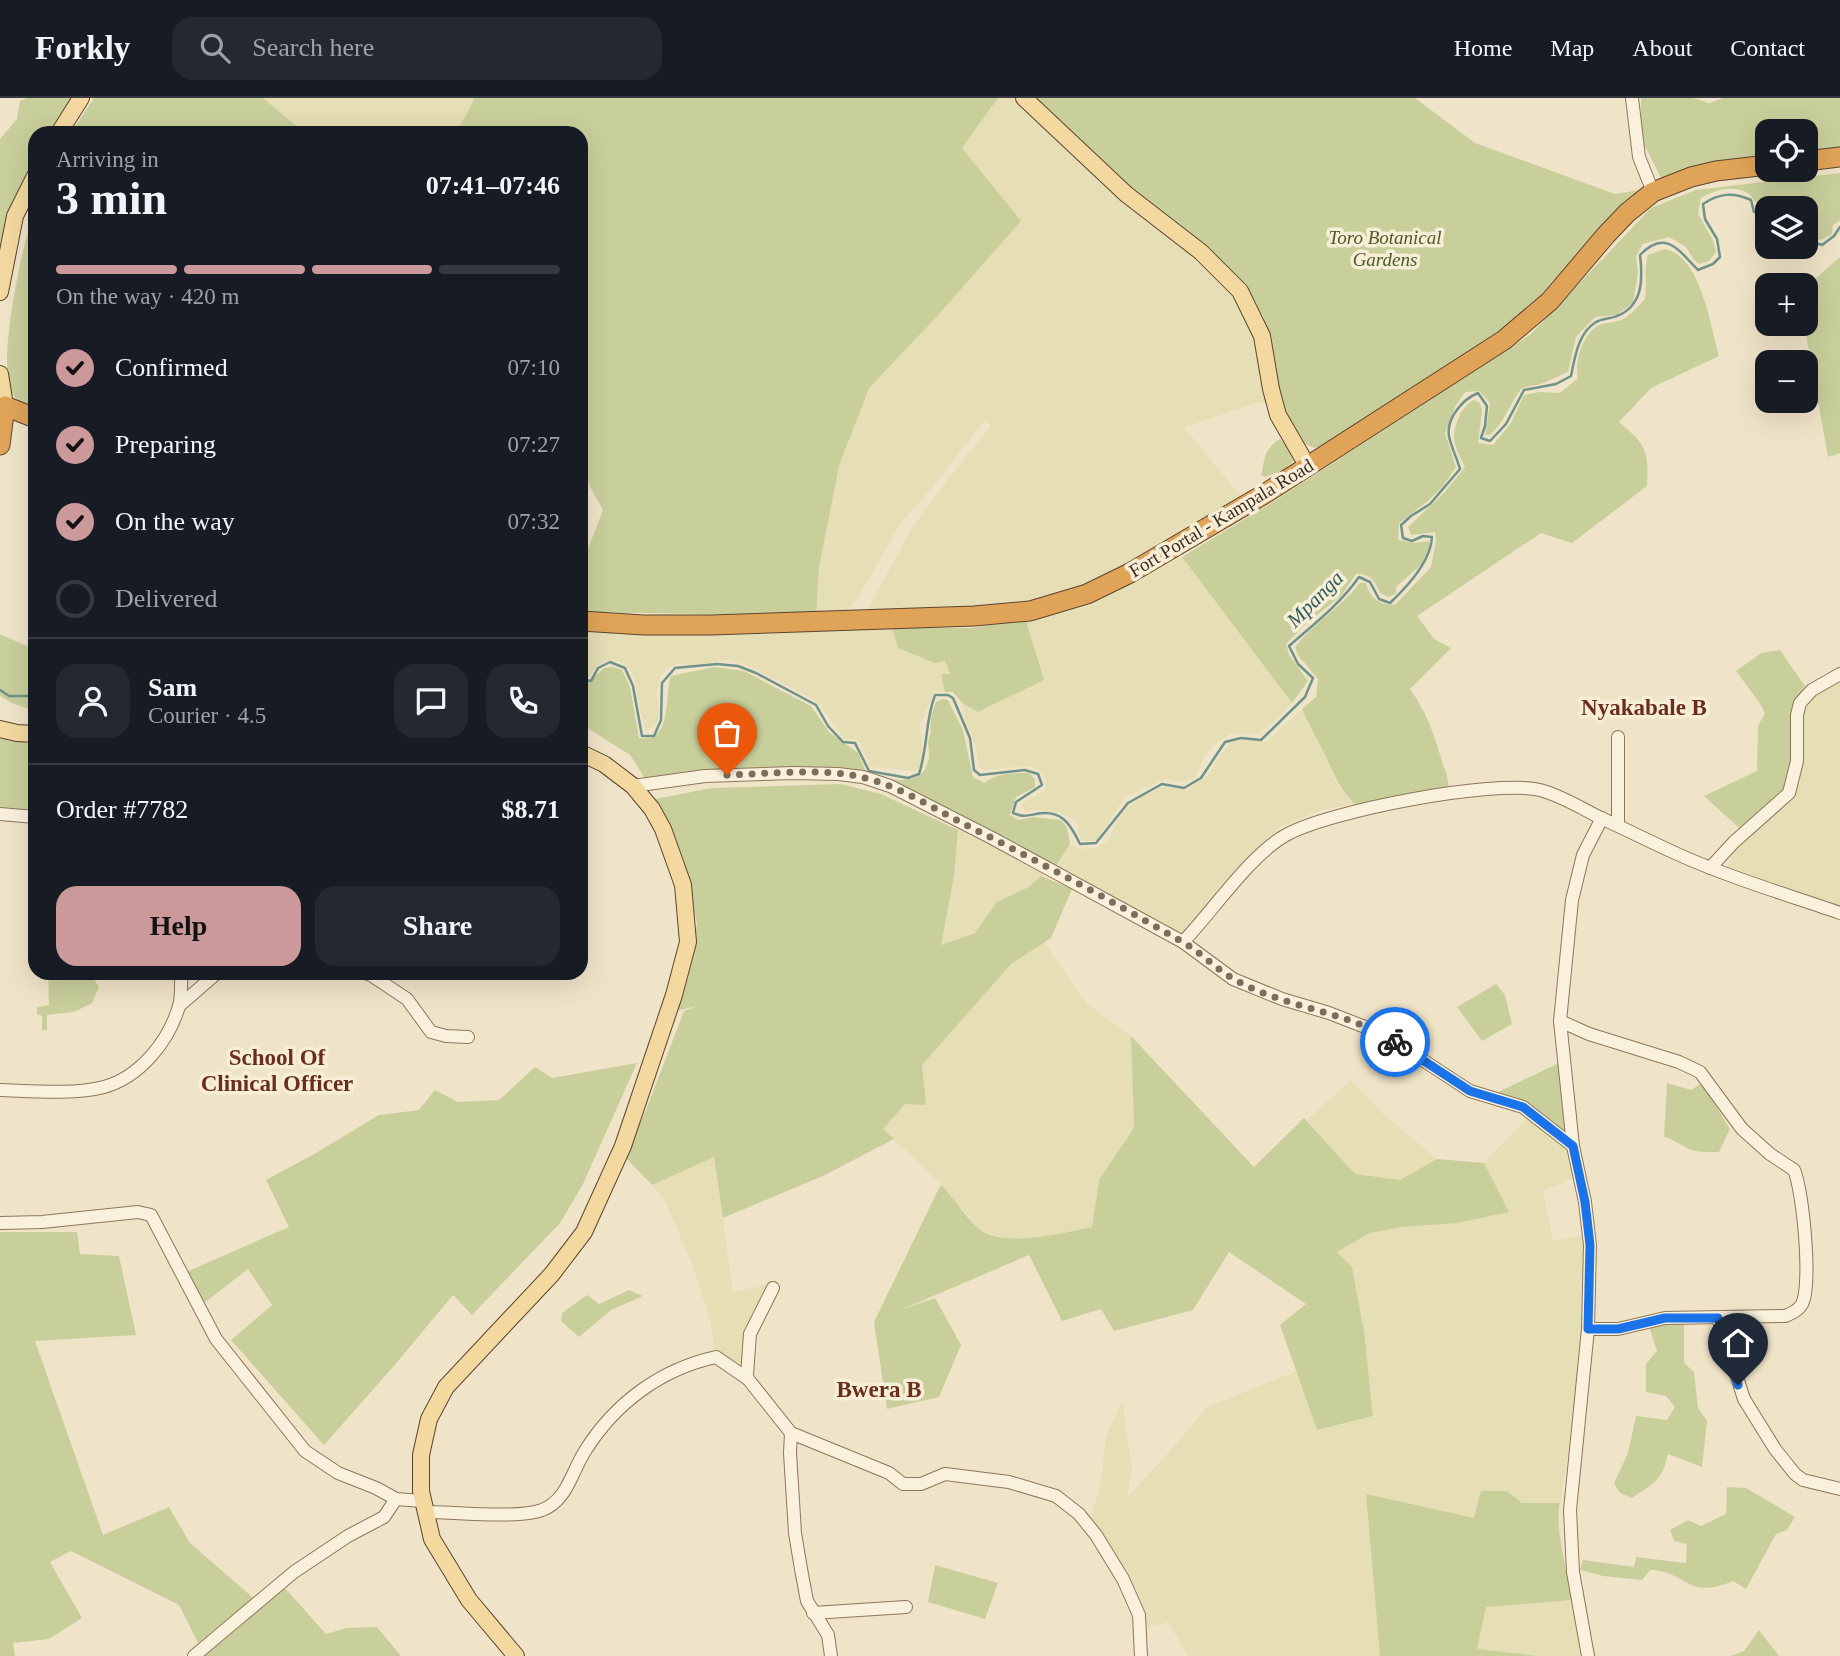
<!DOCTYPE html>
<meta charset="utf-8">
<style>
:root{--surface:#171b24;--page:#242831;--text:#f1f3f6;--muted:#9ea1a6;--line:#363941;--accent:#cc999b}
body{margin:0;font-family:"Times New Roman",serif;background:var(--page);color:var(--text);height:100vh;display:flex;flex-direction:column;font-size:26px;white-space:nowrap}
*{box-sizing:border-box;margin:0}
p{font-size:23px;color:var(--muted)}
.icon{flex:none;width:38px;height:38px;fill:none;stroke:currentColor;stroke-width:2;stroke-linecap:round;stroke-linejoin:round}
.map{position:relative;flex:1;overflow:hidden}
.sheet{position:absolute;left:28px;top:28px;width:560px;height:854px;display:flex;flex-direction:column;background:var(--surface);border-radius:21px;box-shadow:0 7px 28px #0002}
.sheet>*{flex:none}
.fabs{position:absolute;left:1755px;top:21px;display:grid;gap:14px}
.fabs a{display:grid;place-items:center;width:63px;height:63px;border-radius:14px;background:var(--surface);box-shadow:0 7px 28px #0002;font-size:35px}
.pin{position:absolute;display:grid;place-items:center;width:60px;height:60px;color:#fff;margin:-72px -30px;border-radius:50% 50% 50% 0;rotate:-45deg;box-shadow:0 0 7px #0007}
.pin .icon{rotate:45deg}
.courier{position:absolute;display:grid;place-items:center;width:70px;height:70px;margin:-35px;border:5px solid #1a73e8;border-radius:50%;background:#fff;color:#222;box-shadow:0 2px 9px #0007}
.summary em{font-style:normal;font-weight:700}
.summary div{display:flex;flex-direction:column-reverse}
.summary{display:flex;align-items:center;justify-content:space-between;height:119px;padding:0 28px}
h1{font-size:46px;font-weight:700;line-height:52px}
.bar{display:grid;grid-template-columns:repeat(4,1fr);gap:10px 7px;align-content:center;height:84px;padding:0 28px}
.bar i{height:9px;border-radius:5px;background:var(--line)}
.bar .current{background:var(--accent)}
.bar p{grid-column:span 4}
.line{display:flex;align-items:center;gap:18px;padding:0 28px;border-top:2px solid var(--line)}
.line div{flex:1}
.round{display:grid;place-items:center;flex:none;width:74px;height:74px;border-radius:21px;background:var(--page)}
ol{padding:0 28px;list-style:none}
li{display:flex;align-items:center;gap:21px;height:77px}
li p{margin-inline-start:auto}
li .icon{padding:7px;border-radius:50%;background:var(--accent);color:#111;stroke-width:4}
li:last-child{color:var(--muted)}
li i{width:38px;height:38px;border:4px solid var(--line);border-radius:50%}
.cta{display:flex;gap:14px;margin-top:auto;padding:14px 28px}
.cta a{flex:1;height:80px;border-radius:21px;background:var(--accent);color:#111;font-size:28px;font-weight:700;line-height:80px;text-align:center}
.cta a+a{background:var(--page);color:var(--text)}
header{display:flex;align-items:center;gap:42px;box-sizing:border-box;height:98px;padding:0 35px;background:var(--surface);border-bottom:2px solid var(--line)}
header strong{font-size:33px}
nav{display:flex;gap:38px;margin-inline-start:auto;font-size:24px}
.search{width:490px;height:63px;background:var(--page);display:flex;align-items:center;gap:18px;box-sizing:border-box;padding:0 24px;border-radius:21px;color:var(--muted);font-size:26px}
.map>svg:first-child{display:block}
</style>
<header>
<strong>Forkly</strong>
<div class="search"><svg class="icon" aria-label="search" viewBox="0 0 24 24"><circle cx="10" cy="10" r="6"/><path d="M15 15l6 6"/></svg>Search here</div>
<nav><a>Home</a><a>Map</a><a>About</a><a>Contact</a></nav>
</header>
<div class="map">
<svg width="1840" height="1558" viewBox="0 0 1840 1558">
<rect width="100%" height="100%" fill="#f0e4c8"/>
<g fill="#e6deb5">
<polygon points="263,0 475,0 460,28 444,35 305,35"/>
<polygon points="998,0 1014,0 1124,103 1199,162 1236,195 1252,226 1266,305 1257,305 1184,329 1242,400 1091,490 1042,509 864,519 911,431 945,385 991,328 984,323 930,392 900,426 858,500 843,516 816,518 819,469 839,368 962,50"/>
<polygon points="1182,459 1292,605 1273,625 1257,636 1229,636 1215,646 1203,660 1196,679 1180,684 1164,681 1125,699 1096,743 1082,743 1078,734 1078,723 1060,715 1036,712 1025,714 1021,706 1045,692 1046,681 1036,670 1027,668 985,672 980,670 973,639 965,622 962,605 979,614 1043,582 1026,523 1087,508"/>
<polygon points="892,530 945,562 950,576 941,577 945,594 934,593 920,627 923,659 918,671 914,673 871,669 859,645 854,641 844,641 820,607 804,596 746,567 727,562 691,567 678,566 667,570 661,578 657,592 659,619 656,626 649,632 645,632 634,580 627,567 614,562 607,562 597,568 589,579 581,579 581,531 653,537 734,537"/>
<polygon points="1840,576 1840,816 1725,774 1735,752 1767,720 1795,615"/>
<polygon points="1302,611 1327,661 1334,681 1341,692 1355,706 1321,712 1279,729 1205,822 1180,837 1055,769 1070,746 1079,751 1095,750 1108,743 1113,731 1126,711 1140,700 1163,689 1188,692 1210,676 1217,661 1230,646 1243,642 1266,644"/>
<polygon points="958,732 1048,773 1029,789 997,804 975,835 940,847 954,778"/>
<polygon points="1044,844 1086,905 1131,938 1134,1030 1099,1082 1092,1129 1049,1138 1011,1142 980,1132 942,1087 883,1031 905,1005 922,967 1011,866"/>
<polygon points="1351,982 1382,1015 1437,1061 1400,1082 1355,1076 1307,1022"/>
<polygon points="1527,1020 1567,1051 1575,1080 1543,1093 1553,1143 1583,1137 1587,1181 1572,1332 1560,1405 1522,1405 1507,1393 1475,1421 1366,1396 1380,1558 1188,1558 1168,1524 1143,1531 1142,1512 1127,1472 1089,1429 1101,1383 1106,1339 1122,1303 1132,1370 1127,1400 1179,1343 1206,1310 1296,1273 1317,1332 1373,1318 1364,1233 1352,1169 1337,1154 1370,1135 1402,1129 1457,1125 1509,1114 1484,1065"/>
<polygon points="714,1059 733,1194 771,1186 759,1206 749,1280 715,1258 711,1227 693,1168 665,1103 652,1087"/>
<polygon points="1572,1502 1581,1558 1538,1558 1477,1552 1485,1509"/>
</g>
<g fill="#c9cf9b">
<polygon points="27,0 84,0 61,35 35,35 35,82 0,161 0,41 17,21 20,3"/>
<polygon points="94,0 263,0 305,35 71,35"/>
<polygon points="475,0 998,0 962,50 1021,123 939,216 869,290 839,368 819,469 816,518 581,514 581,469 603,412 589,387 581,360 581,35 444,35 460,28"/>
<polygon points="1034,0 1415,0 1475,45 1615,96 1640,92 1593,140 1514,230 1328,347 1314,350 1300,343 1284,313 1264,219 1243,189 1132,92"/>
<polygon points="1641,0 1693,0 1709,5 1723,0 1840,0 1840,56 1806,59 1806,33 1768,33 1767,64 1662,82 1641,40"/>
<path d="M1840 75V123L1833 127 1832 136 1821 142 1806 139V110L1801 104 1782 106 1763 112C1756 107 1755 101 1749 96 1734 86 1715 92 1701 100L1698 116 1713 142 1716 154 1709 163 1699 166 1694 162 1686 149 1669 139 1643 146 1636 158 1638 175 1633 205 1616 217 1595 219 1576 239 1568 274 1541 286 1522 290C1509 306 1505 324 1490 337H1485L1490 305 1479 293 1465 294 1455 309 1445 335 1456 369 1443 388 1427 404 1399 425 1398 442 1415 445 1429 443 1430 448 1421 467 1396 489V496L1388 499 1380 495C1375 483 1370 475 1356 476L1341 498 1308 524 1286 546 1289 557 1308 583 1292 605 1182 459 1273 404 1531 236 1651 110 1696 92Z"/>
<path d="M35 133V218L29 219 35 253 34 313C25 307 14 302 10 291 0 258 18 169 28 134Z"/>
<path d="M1665 151C1701 158 1710 227 1719 258L1651 290 1619 324C1646 347 1649 352 1647 388L1572 445 1541 435 1417 518 1434 541 1451 550 1410 591C1426 613 1433 634 1441 660 1445 674 1448 676 1449 692L1355 706C1338 689 1335 678 1325 657 1318 642 1309 627 1302 611L1316 599 1318 581 1298 557 1295 549C1314 525 1341 509 1360 485H1366C1371 501 1378 506 1395 507L1431 469 1436 443 1435 434 1411 437 1408 429 1444 395 1465 369C1461 361 1455 350 1454 341 1454 327 1461 308 1474 302L1480 305 1482 313 1478 345 1493 347 1511 325 1524 297 1540 294 1560 295 1578 280C1574 264 1583 235 1599 227 1607 224 1618 225 1625 220 1633 215 1639 207 1645 201 1647 188 1644 167 1648 157Z"/>
<polygon points="1840,159 1840,355 1828,359 1804,226 1806,226 1806,189"/>
<path d="M1280 341 1288 349 1293 363 1284 372 1265 379 1261 377C1265 360 1264 351 1280 341Z"/>
<polygon points="1026,523 1044,582 978,614 962,605 953,594 945,594 941,576 950,576 945,563 935,565 898,550 892,530 969,530"/>
<polygon points="0,536 35,552 35,613 12,605 0,598"/>
<polygon points="1780,552 1811,597 1795,615 1793,698 1748,738 1704,698 1757,673 1758,628 1765,615 1759,604 1736,573 1761,555"/>
<path d="M613 569 622 572 630 589 639 640C673 646 664 599 671 578L714 569 744 573 811 608 829 634 858 655 866 674C889 683 927 691 929 657 929 648 926 643 931 635 929 624 932 615 936 604L943 601 948 602 963 632 973 679 984 685C998 675 1012 675 1029 675L1035 681V689L1016 699 1010 717 1018 722 1033 719 1061 722 1067 730 1070 746 1055 769 928 704 838 677 646 682 630 657 581 626V584L588 585 604 570Z"/>
<polygon points="0,636 35,642 35,711 0,711"/>
<polygon points="841,686 881,696 958,732 954,778 941,847 975,835 997,804 1029,789 1041,778 1072,791 1051,840 1011,866 922,967 926,1007 905,1006 883,1031 894,1041 825,1077 723,1120 714,1059 652,1087 624,1058 646,1012 684,913 697,908 671,914 688,867 697,826 688,782 650,702 712,690"/>
<polygon points="48,875 62,875 67,882 81,875 90,875 99,889 92,905 74,914 47,917 47,932 42,932 42,918 37,916 37,909 49,907"/>
<polygon points="1496,886 1505,897 1512,926 1482,943 1457,909"/>
<path d="M1131 938 1254 1069 1304 1020 1355 1076 1400 1082 1437 1061 1484 1065 1509 1114 1457 1125 1402 1129 1370 1135 1337 1154 1352 1169 1364 1233 1373 1318 1317 1332 1280 1227 1306 1206 1229 1154 1193 1212 1114 1233 1101 1211 1062 1223 1029 1157 903 1211 935 1200 961 1247 939 1299 887 1311 874 1224 939 1090 942 1087C954 1101 965 1118 978 1130 1002 1151 1063 1135 1092 1129L1099 1082 1134 1030Z"/>
<polygon points="1561,964 1569,1035 1494,996"/>
<polygon points="637,965 583,1086 560,1125 472,1217 453,1197 393,1269 324,1347 231,1242 272,1207 248,1171 204,1205 186,1174 289,1129 266,1082 316,1055 379,1017 419,1012 435,992 458,1004 499,1002 535,969 552,980"/>
<path d="M1667 985 1691 992 1702 985 1730 1031 1719 1054C1707 1054 1696 1055 1685 1049 1677 1045 1673 1041 1664 1039Z"/>
<polygon points="0,1134 77,1134 80,1156 119,1158 136,1237 35,1243 103,1437 169,1409 190,1445 258,1504 284,1489 326,1536 346,1530 377,1529 401,1558 204,1558 240,1529 256,1506 230,1519 198,1545 179,1507 71,1453 50,1464 82,1520 49,1541 13,1545 15,1558 0,1558"/>
<polygon points="629,1192 643,1198 611,1212 579,1239 561,1223 562,1215 587,1197 599,1206"/>
<path d="M1684 1215V1265L1694 1274 1698 1310 1707 1323 1702 1369 1668 1356C1662 1383 1654 1385 1632 1400L1620 1395 1614 1385 1628 1355 1636 1318 1667 1322 1675 1309 1666 1298 1646 1294V1266L1657 1253 1649 1228Z"/>
<path d="M1727 1389 1746 1390 1795 1419 1787 1432 1776 1436 1746 1491 1733 1483C1686 1503 1688 1473 1650 1472L1642 1482 1603 1478 1580 1472 1583 1462 1634 1469 1636 1459 1686 1465 1687 1446 1674 1443 1670 1432 1688 1422 1701 1428 1726 1416Z"/>
<path d="M1481 1393H1507L1522 1405H1560C1554 1426 1568 1478 1572 1502L1486 1509 1477 1551 1538 1558H1380L1366 1396 1474 1420Z"/>
<polygon points="935,1467 998,1485 985,1521 928,1504"/>
<polygon points="1759,1532 1779,1558 1731,1558 1744,1553"/>
</g>
<g fill="none" stroke-linecap="round" stroke-linejoin="round">
<g stroke="#6f938a" stroke-width="2.5">
<polyline points="1780,110 1796,107 1798,110"/>
<polyline points="1806,142 1822,147 1834,138 1840,129"/>
<path d="M581 581 591 583 598 570 610 564 625 570 633 588 642 638H654L661 622 662 585 675 570 717 566 738 568 756 575 816 607 828 628 843 644 855 645 869 673 908 680 919 676C928 649 925 623 935 597H948L953 600 970 640 974 672 980 677 1025 672 1038 676 1042 687 1016 704 1013 715C1023 719 1026 718 1036 716 1061 711 1070 725 1080 746L1096 745 1128 705 1162 686 1184 690 1201 680 1225 644 1241 640 1261 642 1305 599 1313 580 1298 566 1289 548C1314 526 1340 506 1359 479L1370 484 1379 501 1390 505C1407 489 1431 463 1432 439L1423 438 1412 443 1403 440 1401 427 1411 418 1430 406 1460 371C1457 360 1451 349 1449 338 1446 320 1463 301 1478 295L1487 308 1485 328 1481 340 1490 343 1506 326 1524 292 1556 286 1571 278C1575 259 1578 235 1596 224 1602 220 1611 221 1617 218 1643 208 1643 181 1640 157 1666 130 1679 153 1698 172L1713 166 1720 159 1717 141 1705 121 1703 106C1719 95 1733 94 1751 102L1754 114 1768 117"/>
<polyline points="0,592 9,598 35,598"/>
</g>
<defs>
<g id="minor">
<polyline points="1632,0 1639,59 1653,94"/>
<polyline points="35,226 35,230"/>
<polyline points="1618,639 1618,727"/>
<path d="M633 688 705 678 794 675 838 676 863 679 890 688 992 740 1183 844C1212 814 1251 756 1286 737 1329 713 1493 681 1540 692 1563 698 1582 711 1603 721 1627 732 1651 744 1675 755 1728 779 1785 796 1840 815"/>
<polyline points="0,716 35,719"/>
<polyline points="1710,770 1734,744 1789,695 1797,663 1797,617 1800,605 1812,592 1840,576"/>
<polyline points="1183,844 1233,881 1282,901 1329,915 1383,936 1470,993 1523,1009 1573,1048"/>
<polyline points="365,875 371,877 407,901 431,934 446,938 468,939"/>
<polyline points="179,908 217,875"/>
<path d="M1560 923 1589 936 1679 964 1700 974 1742 1031 1770 1056 1794 1072C1803 1092 1812 1187 1802 1206 1798 1213 1792 1215 1785 1218L1665 1220 1618 1231H1588"/>
<path d="M0 992C31 993 74 997 104 989 140 979 169 943 179 908 182 898 181 885 181 875"/>
<polyline points="0,1125 42,1124 138,1114 151,1117 216,1241 305,1353 338,1375 376,1390 396,1401 422,1403"/>
<polyline points="773,1190 750,1236 747,1277 748,1281 791,1335 889,1375 903,1386 921,1386 945,1376 1009,1384 1056,1398 1079,1416 1096,1437 1123,1481 1139,1517 1141,1558"/>
<polyline points="1718,1220 1744,1301 1775,1351 1795,1376 1803,1382 1840,1391"/>
<polyline points="791,1335 790,1355 795,1435 801,1471 807,1503 828,1537 831,1558"/>
<path d="M425 1414C453 1414 519 1421 542 1412 567 1403 572 1373 585 1353 615 1305 661 1271 716 1259L748 1281"/>
<polyline points="813,1515 906,1509"/>
<polyline points="194,1558 294,1474 348,1438 384,1419 396,1401"/>
<polyline points="1588,1558 1573,1474 1570,1412 1588,1231 1590,1147 1585,1104 1573,1048 1560,923 1572,802 1583,757 1602,720"/>
</g>
<g id="major">
<polyline points="1024,0 1126,96 1201,154 1240,193 1262,238 1271,291 1278,317 1308,369"/>
<polyline points="59,35 81,0"/>
<polyline points="0,194 15,118 35,78"/>
<polyline points="0,276 5,308"/>
<polyline points="0,631 17,635 35,636"/>
<polyline points="516,1558 469,1502 432,1441 421,1393 421,1357 429,1321 446,1289 552,1176 584,1134 623,1048 674,897 688,844 683,787 663,731 652,711 633,688 604,666 581,655"/>
</g>
<g id="highway">
<polyline points="1806,63 1840,59"/>
<polyline points="0,347 5,308 35,320"/>
<polyline points="581,523 644,527 711,527 974,518 1030,513 1087,496 1130,475 1266,395 1504,242 1550,203 1606,137 1627,115 1653,94 1691,79 1716,73 1768,67"/>
</g>
</defs>
<use href="#minor" stroke="#8d765c" stroke-width="14"/>
<use href="#major" stroke="#5b4430" stroke-width="18"/>
<use href="#highway" stroke="#5b4430" stroke-width="21"/>
<use href="#minor" stroke="#faf1dc" stroke-width="12"/>
<use href="#major" stroke="#f3d9a0" stroke-width="16"/>
<use href="#highway" stroke="#e0a458" stroke-width="19"/>
</g>
<g fill="none" stroke-linecap="round" stroke-linejoin="round">
<path stroke="#7c6e5b" stroke-width="7" stroke-dasharray="0 12.6" d="M727 677C768 676 826 669 865 680 901 689 933 710 966 727 1038 763 1110 802 1181 843 1199 853 1214 869 1232 880 1282 910 1346 912 1395 944"/>
<polyline stroke="#1a73e8" stroke-width="9" points="1395,944 1470,993 1523,1009 1573,1048 1585,1104 1590,1147 1588,1231 1618,1231 1665,1220 1718,1220 1738,1287"/>
</g>
<g text-anchor="middle" dominant-baseline="central" stroke-width="7" stroke-linejoin="round" paint-order="stroke">
<g font-size="19" font-style="italic" fill="#4d5a26" stroke="#f7eed8">
<text x="1385" y="139">Toro Botanical<tspan x="1385" dy="22">Gardens</tspan></text>
</g>
<g font-size="19" fill="#3d2e20" stroke="#f7eed8">
<text transform="translate(1221 420) rotate(-31)">Fort Portal - Kampala Road</text>
</g>
<g font-size="21" font-style="italic" fill="#2f5d5a" stroke="#f7eed8">
<text transform="translate(1315 501) rotate(-45)">Mpanga</text>
</g>
<g font-size="23" font-weight="bold" fill="#6b2e1e" stroke="#f7eed8">
<text x="1644" y="609">Nyakabale B</text>
<text x="277" y="959">School Of<tspan x="277" dy="26">Clinical Officer</tspan></text>
<text x="879" y="1291">Bwera B</text>
</g>
</g>
</svg>
<div class="fabs">
<a><svg class="icon" aria-label="locate" viewBox="0 0 24 24"><circle cx="12" cy="12" r="6"/><path d="M12 2v4M12 18v4M2 12h4M18 12h4"/></svg></a>
<a><svg class="icon" aria-label="layers" viewBox="0 0 24 24"><path d="M12 4l9 5-9 5-9-5zM3 14l9 5 9-5"/></svg></a>
<a>+</a>
<a>−</a>
</div>
<div class="pin" style="left:727px;top:677px;background:#ea580c"><svg class="icon" aria-label="bag" viewBox="0 0 24 24"><path d="M5 8h14l-1 12H6zM9 8a3 3 0 0 1 6 0"/></svg></div>
<div class="pin" style="left:1738px;top:1287px;background:#1f2937"><svg class="icon" aria-label="home" viewBox="0 0 24 24"><path d="M3 11l9-7 9 7M6 9v11h12V9"/></svg></div>
<div class="courier" style="left:1395px;top:944px"><svg class="icon" aria-label="bike" viewBox="0 0 24 24"><circle cx="6" cy="16" r="4"/><circle cx="18" cy="16" r="4"/><path d="M6 16l4-8h5l3 8M10 8l3 8H6M13 5h3"/></svg></div>
<section class="sheet">
<div class="summary"><div><h1>3 min</h1><p>Arriving in</p></div><em>07:41–07:46</em></div>
<div class="bar"><i class="current"></i><i class="current"></i><i class="current"></i><i></i><p>On the way · 420 m</p></div>
<ol>
<li><svg class="icon" aria-label="check" viewBox="0 0 24 24"><path d="M5 12l5 5 9-10"/></svg>Confirmed<p>07:10</p></li>
<li><svg class="icon" aria-label="check" viewBox="0 0 24 24"><path d="M5 12l5 5 9-10"/></svg>Preparing<p>07:27</p></li>
<li><svg class="icon" aria-label="check" viewBox="0 0 24 24"><path d="M5 12l5 5 9-10"/></svg>On the way<p>07:32</p></li>
<li><i></i>Delivered</li>
</ol>
<div class="line" style="height:126px"><a class="round"><svg class="icon" aria-label="person" viewBox="0 0 24 24"><circle cx="12" cy="8" r="4"/><path d="M4 21q1-7 8-7t8 7"/></svg></a><div><b>Sam</b><p>Courier · 4.5</p></div><a class="round"><svg class="icon" aria-label="chat" viewBox="0 0 24 24"><path d="M4 5h16v11H9l-5 4z"/></svg></a><a class="round"><svg class="icon" aria-label="phone" viewBox="0 0 24 24"><path d="M5 4h4l2 5-3 2q2 4 5 5l2-3 5 2v4C11 20 4 13 5 4z"/></svg></a></div>
<div class="line" style="height:91px"><div>Order #7782</div><b>$8.71</b></div>
<div class="cta"><a>Help</a><a>Share</a></div>
</section>
</div>
